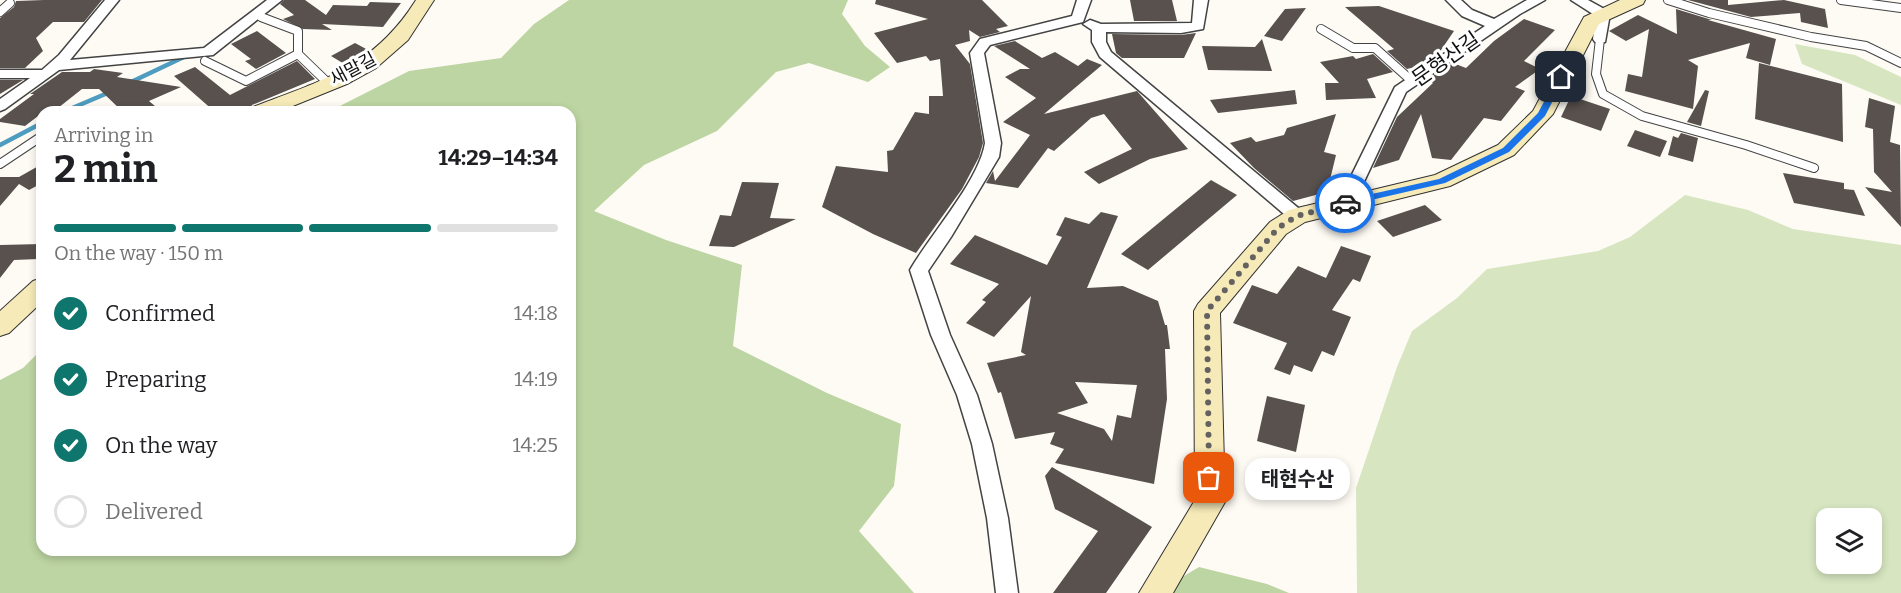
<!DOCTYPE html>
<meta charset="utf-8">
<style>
:root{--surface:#fff;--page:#f2f2f2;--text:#202124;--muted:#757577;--line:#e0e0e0;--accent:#0f766e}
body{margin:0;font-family:Bitter,"Noto Sans KR",serif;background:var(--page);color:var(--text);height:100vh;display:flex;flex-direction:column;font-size:22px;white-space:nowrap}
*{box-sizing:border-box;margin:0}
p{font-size:20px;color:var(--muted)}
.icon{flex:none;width:33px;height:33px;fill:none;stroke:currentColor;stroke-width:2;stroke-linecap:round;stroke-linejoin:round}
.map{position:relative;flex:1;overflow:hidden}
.details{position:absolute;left:36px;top:106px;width:540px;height:450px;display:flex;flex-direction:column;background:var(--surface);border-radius:18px;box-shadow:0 3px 9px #0003}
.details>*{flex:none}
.controls{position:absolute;left:1816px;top:508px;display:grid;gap:12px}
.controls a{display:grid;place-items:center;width:66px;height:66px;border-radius:12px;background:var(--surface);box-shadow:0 3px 9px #0003;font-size:30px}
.pin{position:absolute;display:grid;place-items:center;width:51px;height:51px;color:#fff;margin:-26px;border-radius:12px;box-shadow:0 3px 9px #0006}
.courier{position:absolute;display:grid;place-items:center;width:60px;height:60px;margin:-30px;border:4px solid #1a73e8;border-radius:50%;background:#fff;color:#222;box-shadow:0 2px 8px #0007}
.bubble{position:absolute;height:42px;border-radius:18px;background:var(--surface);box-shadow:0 3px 9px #0003;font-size:20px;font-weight:700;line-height:42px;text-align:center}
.overview em{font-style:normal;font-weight:700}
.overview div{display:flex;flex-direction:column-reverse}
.overview{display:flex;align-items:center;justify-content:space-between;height:102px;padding:0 18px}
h1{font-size:39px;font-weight:700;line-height:45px}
.bar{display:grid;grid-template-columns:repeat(4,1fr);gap:9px 6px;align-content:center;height:72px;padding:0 18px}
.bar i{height:8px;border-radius:4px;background:var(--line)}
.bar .selected{background:var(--accent)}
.bar p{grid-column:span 4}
ol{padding:0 18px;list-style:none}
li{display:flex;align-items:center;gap:18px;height:66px}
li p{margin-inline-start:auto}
li .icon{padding:6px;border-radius:50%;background:var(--accent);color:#fff;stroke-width:4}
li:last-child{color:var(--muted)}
li i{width:33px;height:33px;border:3px solid var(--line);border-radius:50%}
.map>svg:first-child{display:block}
</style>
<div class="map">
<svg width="1901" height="593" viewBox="0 0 1901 593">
<rect width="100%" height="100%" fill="#fefbf5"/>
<g fill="#d7e6c1" fill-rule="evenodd">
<polygon points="1795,44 1855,55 1901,77 1901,105 1802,64"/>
<path d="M1685 195 1748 210 1793 229 1901 245V593H1357L1356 488 1397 367 1412 331 1457 298 1487 269 1598 251 1630 237ZM1827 519H1872V564H1827Z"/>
</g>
<g fill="#bdd5a2">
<polygon points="569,0 848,0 842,14 865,46 890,67 868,82 809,63 776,72 717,131 644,165 594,211 666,240 742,265 733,346 827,393 901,424 894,486 859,531 914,593 0,593 0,380 23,368 42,349 42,550 570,550 570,112 328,112 409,71 501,58 534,24"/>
<polygon points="1199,567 1267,584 1289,593 1167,593 1169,585"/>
</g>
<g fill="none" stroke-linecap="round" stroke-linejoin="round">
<g stroke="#4e9cbf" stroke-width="4.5">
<polyline points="129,83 188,55"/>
<polyline points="63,112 110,92"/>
<polyline points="0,145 42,123"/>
</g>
</g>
<g fill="#58514e" fill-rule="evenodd">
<polygon points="44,0 102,0 84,22 53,22 36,38 43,51 25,68 0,68 0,18 14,7 16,1"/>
<polygon points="284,0 305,0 326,15 333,5 367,6 370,2 401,3 383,27 322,24 332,30 303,29 283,19 294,15 280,4"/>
<polygon points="876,0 982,0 1008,26 996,29 1000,32 980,37 969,30 970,41 955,45 970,64 983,143 979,157 962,189 916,253 873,234 822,207 836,166 888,172 887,151 893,150 915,112 929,114 929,96 943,96 940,59 930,61 926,56 897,63 874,33 928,19 875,4"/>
<polygon points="1130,0 1172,0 1177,21 1134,21"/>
<polygon points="1688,0 1728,0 1728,5 1784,0 1825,9 1828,28 1801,22 1800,13 1751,17"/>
<polygon points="1379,6 1454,31 1437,56 1415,71 1411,68 1407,69 1387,51 1394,49 1345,7"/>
<polygon points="1306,8 1282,41 1264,36 1285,9"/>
<polygon points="1676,9 1712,20 1708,20 1776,39 1770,65 1746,58 1750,43 1688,60 1698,66 1693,109 1625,91 1628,74 1642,77 1649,29 1626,41 1609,31 1638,15 1677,34"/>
<polygon points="1524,19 1555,30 1524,61 1540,69 1515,87 1525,91 1501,121 1484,118 1451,160 1432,158 1421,114 1399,160 1373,168 1397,117 1433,83 1428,79 1453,63 1466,68 1494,41"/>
<polygon points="257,31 286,53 256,69 245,61 251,59 231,44"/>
<polygon points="1196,33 1184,58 1122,58 1116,53 1112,34 1181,35"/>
<polygon points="1262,39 1272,71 1208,70 1202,46 1255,47"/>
<polygon points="1015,41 1042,58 1055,52 1078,66 1087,59 1102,65 1044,114 1137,91 1188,149 1150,159 1099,184 1084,172 1132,149 1104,114 1091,118 1054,151 1048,148 1018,188 986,183 993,171 995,181 1030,135 1003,122 1036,98 1005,77 1020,69 1030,69 994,46"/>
<polygon points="355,43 368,50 346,65 331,56"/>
<polygon points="1373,54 1393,72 1367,79 1376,98 1326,100 1325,83 1339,83 1320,62 1353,56 1356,59"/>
<polygon points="297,61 315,79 252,105 250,109 242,112 215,112 174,76 195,67 230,95"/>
<polygon points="1759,63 1842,84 1843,142 1755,119"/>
<polygon points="94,69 123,73 117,77 181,87 149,101 162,112 123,112 99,89 82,89 58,108 50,107 25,126 0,122 0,119 34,94 30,94 62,72 90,72"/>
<polygon points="0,80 23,80 0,94"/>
<polygon points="1295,90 1297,104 1218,113 1210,100"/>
<polygon points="1705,90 1709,91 1701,126 1687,122"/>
<polygon points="1571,96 1610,109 1601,131 1561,117"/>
<polygon points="1869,98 1895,106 1890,142 1900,145 1901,227 1865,187 1892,192 1874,172 1873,129 1865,127"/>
<polygon points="1336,114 1324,152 1336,155 1327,192 1293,201 1254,168 1230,143 1251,137 1256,142 1284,135 1287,128"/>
<polygon points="1635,130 1667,141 1660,157 1627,146"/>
<polygon points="1681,133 1698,138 1693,162 1668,155 1673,136 1678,138"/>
<polygon points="42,164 42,183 29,190 19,184 0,206 0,177 19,177"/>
<polygon points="1783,173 1844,183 1844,189 1854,190 1865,216 1794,203"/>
<polygon points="1211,180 1237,195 1148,270 1121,254"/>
<polygon points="742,182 779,183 770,218 796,219 734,247 709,246 720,215 731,216"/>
<polygon points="1425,205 1442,220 1393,237 1377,221"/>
<path d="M1101 212 1118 216 1087 288 1123 286 1158 301 1165 325H1167L1170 349H1165L1167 399 1154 484 1055 463 1064 449 1050 444 1055 432 1015 439 1001 392 998 393 987 363 1026 355 1021 352 1031 296 994 337 966 323 986 302 982 300 999 284 950 264 975 235 1047 265 1062 237 1056 235 1065 217 1089 224ZM1075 382 1137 385 1131 418 1117 415 1112 441 1104 429 1057 413 1088 403Z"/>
<polygon points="42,244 42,255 38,259 14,260 0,278 0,245"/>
<polygon points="1341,246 1371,256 1360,282 1353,279 1332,310 1351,317 1334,356 1322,351 1312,372 1294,365 1290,375 1274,369 1287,343 1233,323 1252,285 1277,294 1298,266 1326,278"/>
<polygon points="1267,396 1305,405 1296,452 1257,441"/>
<polygon points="1052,467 1152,527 1106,593 1053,593 1098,531 1055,509 1045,476"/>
</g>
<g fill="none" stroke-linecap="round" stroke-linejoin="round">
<defs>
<g id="lane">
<polyline points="1668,0 1709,13 1811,37 1866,46 1901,63"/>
<polyline points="1841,0 1901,8"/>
<polyline points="0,12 10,3"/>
<polyline points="261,17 298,31 298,54 328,83"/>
<polyline points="1321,29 1353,48 1375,48 1413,82"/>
<polyline points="1600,39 1596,74 1603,94 1642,116 1746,145 1814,168"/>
<polyline points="205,61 246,81 298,54"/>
<polyline points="0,164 42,136"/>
</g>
<g id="street">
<polygon points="105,0 119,0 70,60 204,48 267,0 282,0 213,55 59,70 5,109 0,111 0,99 30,78 0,78 0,70 42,70 59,55"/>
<path d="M1077 0H1091L1083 22 990 45 984 53 1001 143 999 157 951 237 928 271 950 335 977 395 992 444 1008 518 1018 593H996L987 518 972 444 957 395 931 335 910 270C930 235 979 181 985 143L970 53 980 39 1072 16Z"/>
<polygon points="1194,0 1208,0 1203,29 1181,33 1106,32 1106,42 1111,52 1303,212 1305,216 1303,220 1291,220 1100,57 1092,42 1092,30 1083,24 1090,20 1101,24 1192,23"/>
<polygon points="1446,0 1461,0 1472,10 1494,19 1527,0 1545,0 1520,14 1406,92 1354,203 1352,207 1340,207 1338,203 1395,87 1485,26 1462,16"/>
<polygon points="1571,0 1588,0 1608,11 1610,14 1605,42 1595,42 1593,39 1596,16"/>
</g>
<g id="secondary">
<path d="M416 0H434L408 40 376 68 347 84 278 112H251L253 107C323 80 374 67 416 0Z"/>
<polygon points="1620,0 1645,0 1643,4 1599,24 1553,114 1514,155 1450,186 1305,222 1286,234 1220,313 1225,502 1173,593 1139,593 1195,500 1194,311 1198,304 1270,222 1289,210 1435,175 1498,145 1533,111 1584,17"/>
<polygon points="42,278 42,302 9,333 0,336 0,311 33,281"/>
</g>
</defs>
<use href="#lane" stroke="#434343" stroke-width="10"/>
<use href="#street" stroke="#434343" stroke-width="3"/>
<use href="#secondary" stroke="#323232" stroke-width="2"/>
<use href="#lane" stroke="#fff" stroke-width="8"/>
<use href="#street" fill="#fff" fill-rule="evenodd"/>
<use href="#secondary" fill="#f6eab8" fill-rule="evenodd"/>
</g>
<polygon fill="#1a73e8" points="1561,75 1565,77 1545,116 1509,152 1445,183 1345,206 1340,203 1345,200 1439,179 1503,148 1538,113 1557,77"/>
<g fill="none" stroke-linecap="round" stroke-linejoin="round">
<polyline stroke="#636260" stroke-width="6" stroke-dasharray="0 10.8" points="1209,478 1207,311 1278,228 1297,216 1345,203"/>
</g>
<g text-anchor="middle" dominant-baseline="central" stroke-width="6" stroke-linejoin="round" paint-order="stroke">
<g font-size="18" fill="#101010" stroke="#fff">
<text transform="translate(353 69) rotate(-28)">새말길</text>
</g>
<g font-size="21" fill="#101010" stroke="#fff">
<text transform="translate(1446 59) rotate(-35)">문형산길</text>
</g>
</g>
</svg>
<div class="controls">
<a><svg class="icon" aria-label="layers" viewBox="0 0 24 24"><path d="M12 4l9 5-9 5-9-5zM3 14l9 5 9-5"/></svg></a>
</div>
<div class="pin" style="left:1209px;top:478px;background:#ea580c"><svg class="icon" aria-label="bag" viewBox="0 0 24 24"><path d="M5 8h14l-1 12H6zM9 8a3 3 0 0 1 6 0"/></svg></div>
<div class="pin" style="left:1561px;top:77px;background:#1f2937"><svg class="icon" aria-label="home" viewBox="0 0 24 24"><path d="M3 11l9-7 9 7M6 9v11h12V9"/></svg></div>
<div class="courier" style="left:1345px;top:203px"><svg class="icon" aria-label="car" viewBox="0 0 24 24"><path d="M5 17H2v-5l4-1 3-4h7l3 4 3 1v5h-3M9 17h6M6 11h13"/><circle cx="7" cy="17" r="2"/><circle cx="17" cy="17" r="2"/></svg></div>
<div class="bubble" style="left:1245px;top:458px;width:105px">태현수산</div>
<section class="details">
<div class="overview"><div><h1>2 min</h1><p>Arriving in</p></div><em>14:29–14:34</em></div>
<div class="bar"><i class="selected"></i><i class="selected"></i><i class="selected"></i><i></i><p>On the way · 150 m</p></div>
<ol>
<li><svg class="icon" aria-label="check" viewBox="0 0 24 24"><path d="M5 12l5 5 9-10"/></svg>Confirmed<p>14:18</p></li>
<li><svg class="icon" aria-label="check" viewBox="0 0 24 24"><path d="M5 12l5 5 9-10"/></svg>Preparing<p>14:19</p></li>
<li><svg class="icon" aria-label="check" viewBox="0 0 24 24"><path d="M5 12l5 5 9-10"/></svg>On the way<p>14:25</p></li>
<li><i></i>Delivered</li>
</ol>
</section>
</div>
